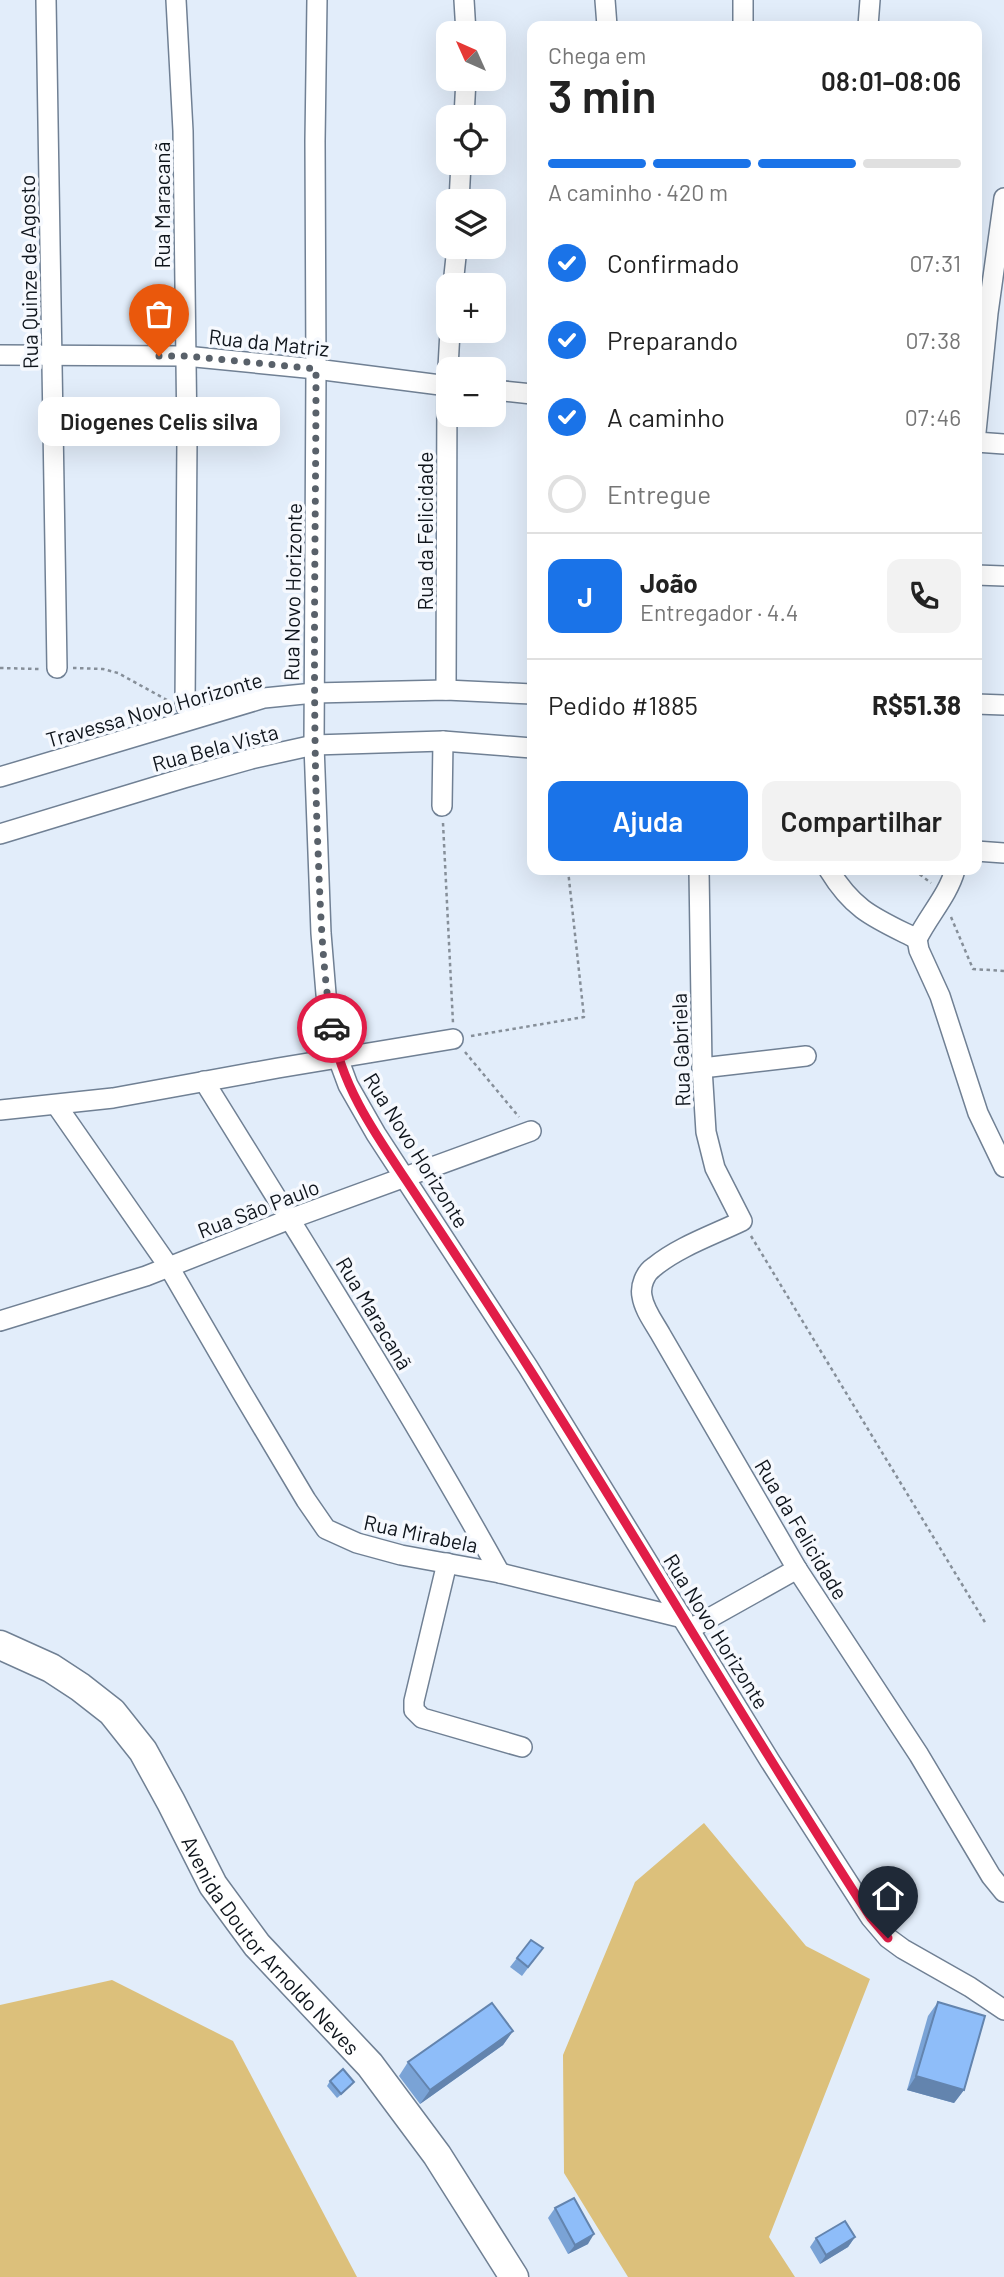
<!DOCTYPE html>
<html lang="pt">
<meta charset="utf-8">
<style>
:root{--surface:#fff;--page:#f2f2f2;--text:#222;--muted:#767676;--line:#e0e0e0;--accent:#1a73e8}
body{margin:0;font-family:Barlow,sans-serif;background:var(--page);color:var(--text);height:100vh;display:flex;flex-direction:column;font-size:26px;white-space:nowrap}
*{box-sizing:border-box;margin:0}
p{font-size:23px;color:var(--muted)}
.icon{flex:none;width:38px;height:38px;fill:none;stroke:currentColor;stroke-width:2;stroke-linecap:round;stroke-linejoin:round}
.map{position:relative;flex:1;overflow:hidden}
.drawer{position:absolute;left:527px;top:21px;width:455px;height:854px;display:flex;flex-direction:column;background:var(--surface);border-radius:14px;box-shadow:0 7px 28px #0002}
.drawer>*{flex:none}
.needle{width:46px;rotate:315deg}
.fabs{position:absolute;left:436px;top:21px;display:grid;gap:14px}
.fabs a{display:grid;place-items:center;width:70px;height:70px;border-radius:14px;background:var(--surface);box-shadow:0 7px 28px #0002;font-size:35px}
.pin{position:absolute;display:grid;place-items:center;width:60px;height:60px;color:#fff;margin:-72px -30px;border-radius:50% 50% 50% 0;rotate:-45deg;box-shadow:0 0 7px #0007}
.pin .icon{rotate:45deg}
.courier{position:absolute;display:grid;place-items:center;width:70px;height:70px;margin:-35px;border:5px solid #e11d48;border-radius:50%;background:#fff;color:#222;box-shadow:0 2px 9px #0007}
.bubble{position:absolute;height:49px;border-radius:14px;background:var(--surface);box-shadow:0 7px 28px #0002;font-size:23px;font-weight:600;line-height:49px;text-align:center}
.head em{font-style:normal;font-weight:600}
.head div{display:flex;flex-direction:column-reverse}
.head{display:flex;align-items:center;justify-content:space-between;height:119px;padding:0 21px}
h1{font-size:46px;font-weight:600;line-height:52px}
.bar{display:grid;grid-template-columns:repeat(4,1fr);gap:10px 7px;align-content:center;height:84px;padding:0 21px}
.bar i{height:9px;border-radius:5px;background:var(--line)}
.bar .selected{background:var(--accent)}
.bar p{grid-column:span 4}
.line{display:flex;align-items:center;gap:18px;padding:0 21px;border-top:2px solid var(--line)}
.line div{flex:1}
.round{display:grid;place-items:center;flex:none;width:74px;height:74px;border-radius:14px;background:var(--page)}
ol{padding:0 21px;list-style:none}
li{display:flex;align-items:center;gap:21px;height:77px}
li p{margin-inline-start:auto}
li .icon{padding:7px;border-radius:50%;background:var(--accent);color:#fff;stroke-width:4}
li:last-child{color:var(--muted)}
li i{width:38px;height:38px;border:4px solid var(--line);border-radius:50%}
.primary-button{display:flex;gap:14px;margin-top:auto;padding:14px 21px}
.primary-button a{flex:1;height:80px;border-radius:14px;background:var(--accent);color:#fff;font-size:28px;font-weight:600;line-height:80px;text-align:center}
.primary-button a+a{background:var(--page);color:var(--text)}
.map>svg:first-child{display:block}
</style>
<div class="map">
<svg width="1004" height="2277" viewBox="0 0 1004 2277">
<rect width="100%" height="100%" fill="#e2edfa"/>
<g fill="#dcc07b">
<polygon points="704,1823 806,1946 870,1979 769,2237 795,2277 628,2277 564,2173 563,2055 635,1882"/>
<polygon points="112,1980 233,2041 357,2277 0,2277 0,2005"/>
</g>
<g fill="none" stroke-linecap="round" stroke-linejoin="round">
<defs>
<g id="street">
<polyline points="46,0 57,668"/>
<polyline points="176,0 183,131 187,439 185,705"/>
<polyline points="317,0 315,141 316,369 314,745 321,933 326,994 338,1058 348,1085 376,1134 528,1367 770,1761 871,1918 888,1938 903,1949 970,1987 1004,2010"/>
<polyline points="464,0 466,33"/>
<polyline points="605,0 607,26"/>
<polyline points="743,26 743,0"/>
<polyline points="868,26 870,0"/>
<polyline points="464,117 466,79"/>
<polyline points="459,201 461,163"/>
<polyline points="453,285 457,247"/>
<polyline points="0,355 185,356 316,369 448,386"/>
<polyline points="494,390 532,394"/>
<polyline points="976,432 988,313 1004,198"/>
<polyline points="976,442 1004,444"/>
<polyline points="976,575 1004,576"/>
<polyline points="446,690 447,386 450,331"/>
<polyline points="976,704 1004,705"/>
<polyline points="0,777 264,698 314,693 446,690 532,694"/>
<polyline points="442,806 443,741"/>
<polyline points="0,834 184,778 251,759 314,745 443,741 532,748"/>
<polyline points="976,851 1004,853"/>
<path d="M699 870 702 1068 706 1132 715 1168 742 1221C713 1235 678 1247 654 1267 645 1273 640 1286 642 1296 644 1310 655 1324 661 1335L797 1569 919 1755 991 1876 1004 1892"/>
<path d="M829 870C854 911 875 918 917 939"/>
<polyline points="917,939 919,950 940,996 978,1113 1004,1167"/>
<path d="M917 939C929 915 948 895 955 870"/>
<polyline points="702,1068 806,1056"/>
<path d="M204 1081C305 1244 407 1406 500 1573"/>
<polyline points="57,1106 169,1267 241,1391 306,1500 326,1529 357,1543 401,1555 500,1573 683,1618"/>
<polyline points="0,1110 113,1098 278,1068 453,1039"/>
<polyline points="0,1321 146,1276 290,1219 531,1131"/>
<polyline points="447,1563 414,1701 414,1710 422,1718 429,1720 522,1747"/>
<polyline points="690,1629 797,1569"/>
</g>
<g id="secondary">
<path id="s1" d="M0 1645 51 1668 80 1687 112 1712 143 1751 171 1802 213 1885 257 1945 370 2065 437 2155 514 2277"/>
</g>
</defs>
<use href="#street" stroke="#708094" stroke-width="22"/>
<use href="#secondary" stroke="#708094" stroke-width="31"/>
<g stroke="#868f99" stroke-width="2.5" stroke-dasharray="3.5 3.5" stroke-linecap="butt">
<polyline points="0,668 39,669"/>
<polyline points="73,668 103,669 118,673 167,700"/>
<polyline points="443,823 453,1023"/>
<polyline points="914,870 931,883"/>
<polyline points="951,917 973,969 1004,971"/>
<polyline points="471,1036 584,1017 568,870"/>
<polyline points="465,1052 519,1117"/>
<polyline points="751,1236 986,1624"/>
</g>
<use href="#street" stroke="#fff" stroke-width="19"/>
<use href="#secondary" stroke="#fff" stroke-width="28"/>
</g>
<g fill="#7aa3d6">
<polygon points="543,1948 522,1976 510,1967 517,1958"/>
<polygon points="938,2002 964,2090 954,2103 907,2090 928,2016"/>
<polygon points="513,2031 503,2045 420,2104 399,2076 408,2062"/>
<polygon points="330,2081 351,2086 337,2098 327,2086"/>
<polygon points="555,2208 588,2244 568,2254 548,2218"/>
<polygon points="855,2237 848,2247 820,2264 810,2247 816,2238"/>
</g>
<g fill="#6384ae">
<polygon points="513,2031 503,2045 420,2104 430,2090"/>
<polygon points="916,2076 964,2090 954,2103 907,2090"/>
<polygon points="594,2234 588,2244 568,2254 575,2245"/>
<polygon points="855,2237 848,2247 820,2264 826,2255"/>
</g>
<g fill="#8ebdf9" stroke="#6384ae" stroke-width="2">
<polygon points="531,1940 543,1948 528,1967 517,1958"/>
<polygon points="938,2002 985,2016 964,2090 916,2076"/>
<polygon points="492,2003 513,2031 430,2090 408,2062"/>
<polygon points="343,2069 354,2082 341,2094 330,2081"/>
<polygon points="574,2198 594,2234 575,2245 555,2208"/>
<polygon points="845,2221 855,2237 826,2255 816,2238"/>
</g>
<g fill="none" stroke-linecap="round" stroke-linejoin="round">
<path stroke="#59616a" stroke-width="7" stroke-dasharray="0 12.6" d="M159 356H186L316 369C316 522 312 674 317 826 320 894 321 961 332 1028"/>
<path stroke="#e11d48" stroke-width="9" d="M332 1028C342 1093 385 1147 420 1201 456 1255 492 1310 527 1365 644 1548 752 1736 871 1918L888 1938"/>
</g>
<g text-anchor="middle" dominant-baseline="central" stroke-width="7" stroke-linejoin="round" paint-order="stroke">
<g font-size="21" fill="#0f151c" stroke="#f6f9fe">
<text transform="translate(161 205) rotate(-90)">Rua Maracanã</text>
<text transform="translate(28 272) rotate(-91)">Rua Quinze de Agosto</text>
<text transform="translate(269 342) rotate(6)">Rua da Matriz</text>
<text transform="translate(424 531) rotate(-90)">Rua da Felicidade</text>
<text transform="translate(292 592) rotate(-89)">Rua Novo Horizonte</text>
<text transform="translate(154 709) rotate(-16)">Travessa Novo Horizonte</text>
<text transform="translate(215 747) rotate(-15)">Rua Bela Vista</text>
<text transform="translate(680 1050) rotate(-92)">Rua Gabriela</text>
<text transform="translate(417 1150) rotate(58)">Rua Novo Horizonte</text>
<text transform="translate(258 1208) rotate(-21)">Rua São Paulo</text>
<text transform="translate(375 1313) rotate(59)">Rua Maracanã</text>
<text transform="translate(802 1529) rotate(59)">Rua da Felicidade</text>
<text transform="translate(421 1533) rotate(12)">Rua Mirabela</text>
<text transform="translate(717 1631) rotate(58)">Rua Novo Horizonte</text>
<text stroke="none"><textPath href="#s1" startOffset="415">Avenida Doutor Arnoldo Neves</textPath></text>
</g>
</g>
</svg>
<div class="fabs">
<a><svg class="needle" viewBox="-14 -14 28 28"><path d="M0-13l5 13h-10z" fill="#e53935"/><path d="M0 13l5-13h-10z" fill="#767676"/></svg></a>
<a><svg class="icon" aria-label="locate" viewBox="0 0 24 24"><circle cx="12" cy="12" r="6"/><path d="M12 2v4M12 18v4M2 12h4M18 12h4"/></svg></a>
<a><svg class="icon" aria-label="layers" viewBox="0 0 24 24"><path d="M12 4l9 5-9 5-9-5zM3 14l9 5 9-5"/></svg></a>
<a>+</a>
<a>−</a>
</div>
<div class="pin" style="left:159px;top:356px;background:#ea580c"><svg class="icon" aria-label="bag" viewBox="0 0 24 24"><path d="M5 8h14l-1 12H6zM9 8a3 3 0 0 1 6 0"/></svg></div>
<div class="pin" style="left:888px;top:1938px;background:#1f2937"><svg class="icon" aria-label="home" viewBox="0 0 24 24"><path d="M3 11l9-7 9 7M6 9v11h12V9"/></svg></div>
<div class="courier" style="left:332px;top:1028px"><svg class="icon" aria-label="car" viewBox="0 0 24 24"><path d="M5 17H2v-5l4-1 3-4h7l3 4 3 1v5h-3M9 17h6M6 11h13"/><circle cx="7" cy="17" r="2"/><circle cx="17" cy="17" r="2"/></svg></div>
<div class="bubble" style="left:38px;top:397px;width:242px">Diogenes Celis silva</div>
<section class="drawer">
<div class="head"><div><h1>3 min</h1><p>Chega em</p></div><em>08:01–08:06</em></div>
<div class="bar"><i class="selected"></i><i class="selected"></i><i class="selected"></i><i></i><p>A caminho · 420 m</p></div>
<ol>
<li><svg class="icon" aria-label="check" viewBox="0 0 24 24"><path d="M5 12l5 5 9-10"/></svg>Confirmado<p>07:31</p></li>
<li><svg class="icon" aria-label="check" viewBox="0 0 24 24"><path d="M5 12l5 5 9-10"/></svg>Preparando<p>07:38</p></li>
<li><svg class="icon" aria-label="check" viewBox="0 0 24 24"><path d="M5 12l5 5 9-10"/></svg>A caminho<p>07:46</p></li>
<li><i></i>Entregue</li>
</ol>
<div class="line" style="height:126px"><b class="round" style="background:var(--accent);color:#fff">J</b><div><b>João</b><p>Entregador · 4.4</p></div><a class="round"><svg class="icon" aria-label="phone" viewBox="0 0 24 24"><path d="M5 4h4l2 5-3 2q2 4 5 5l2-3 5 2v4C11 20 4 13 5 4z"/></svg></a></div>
<div class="line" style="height:91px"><div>Pedido #1885</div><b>R$51.38</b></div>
<div class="primary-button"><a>Ajuda</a><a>Compartilhar</a></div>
</section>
</div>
